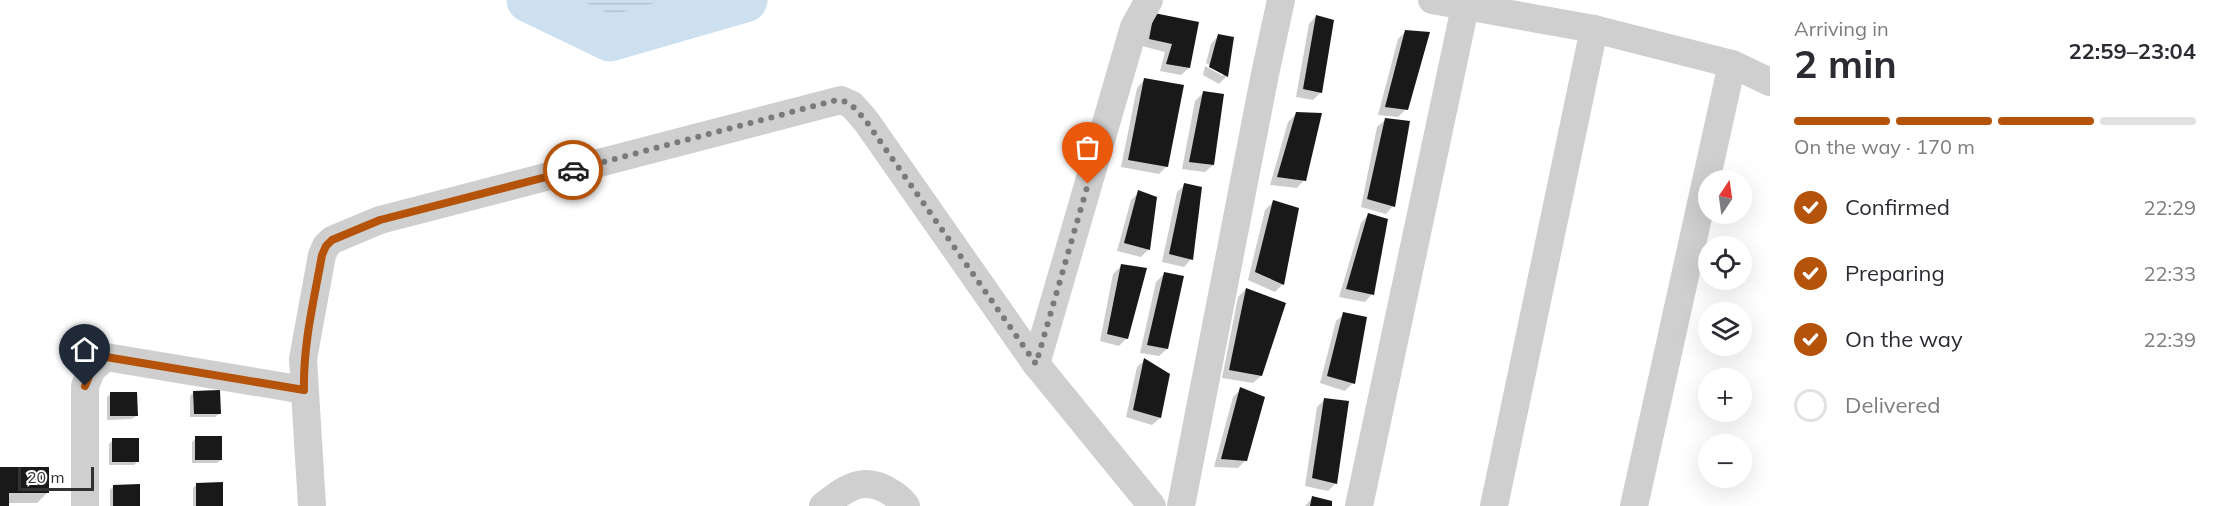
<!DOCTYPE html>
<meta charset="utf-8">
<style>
:root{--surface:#fff;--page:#f2f2f3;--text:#2b2b33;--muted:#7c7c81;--line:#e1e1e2;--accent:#b45309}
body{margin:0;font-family:Mulish,sans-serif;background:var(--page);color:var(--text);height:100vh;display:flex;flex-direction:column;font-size:22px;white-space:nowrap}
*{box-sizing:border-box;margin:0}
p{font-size:20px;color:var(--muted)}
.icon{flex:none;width:33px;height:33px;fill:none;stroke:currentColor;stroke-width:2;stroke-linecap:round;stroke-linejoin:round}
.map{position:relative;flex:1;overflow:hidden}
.sheet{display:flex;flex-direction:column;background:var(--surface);width:450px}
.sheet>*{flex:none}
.needle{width:39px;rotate:13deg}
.buttons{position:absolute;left:1698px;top:170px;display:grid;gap:12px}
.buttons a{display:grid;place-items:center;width:54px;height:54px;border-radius:50%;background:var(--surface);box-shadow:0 6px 24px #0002;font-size:30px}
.scale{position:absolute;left:18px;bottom:15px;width:76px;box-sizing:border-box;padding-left:6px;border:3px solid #323232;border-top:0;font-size:16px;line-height:21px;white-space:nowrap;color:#323232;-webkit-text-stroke:4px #fff;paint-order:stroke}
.pin{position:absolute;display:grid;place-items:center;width:51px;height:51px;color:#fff;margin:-62px -26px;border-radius:50% 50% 50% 0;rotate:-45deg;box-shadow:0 0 6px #0007}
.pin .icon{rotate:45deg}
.courier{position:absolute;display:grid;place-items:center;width:60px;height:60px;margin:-30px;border:4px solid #b45309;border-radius:50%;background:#fff;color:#222;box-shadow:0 2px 8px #0007}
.overview em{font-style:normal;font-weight:700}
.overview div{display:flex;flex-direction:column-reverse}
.overview{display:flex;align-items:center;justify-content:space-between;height:102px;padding:0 24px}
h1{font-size:39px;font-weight:700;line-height:45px}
.bar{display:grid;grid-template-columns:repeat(4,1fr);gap:9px 6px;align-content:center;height:72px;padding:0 24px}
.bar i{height:8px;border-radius:4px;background:var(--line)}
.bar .selected{background:var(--accent)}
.bar p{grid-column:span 4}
ol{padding:0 24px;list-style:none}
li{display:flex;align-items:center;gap:18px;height:66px}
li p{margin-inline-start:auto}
li .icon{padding:6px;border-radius:50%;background:var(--accent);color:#fff;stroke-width:4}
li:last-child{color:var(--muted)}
li i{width:33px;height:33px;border:3px solid var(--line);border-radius:50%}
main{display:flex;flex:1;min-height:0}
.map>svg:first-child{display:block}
</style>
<main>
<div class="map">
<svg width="1770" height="506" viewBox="0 0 1770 506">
<defs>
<pattern id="water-rules" width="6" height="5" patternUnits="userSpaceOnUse" patternTransform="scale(1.5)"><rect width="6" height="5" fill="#cde0ef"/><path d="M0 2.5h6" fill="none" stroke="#b0c1cd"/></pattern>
</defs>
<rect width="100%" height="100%" fill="#fff"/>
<polygon fill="url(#water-rules)" points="526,0 721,0 706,5 600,16"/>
<g fill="#0003">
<polygon points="1154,14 1189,68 1181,75 1160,71 1165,52 1142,46"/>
<polygon points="1316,16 1321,92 1313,100 1296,97 1309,24"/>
<polygon points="1406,31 1406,109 1398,117 1378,115 1398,39"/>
<polygon points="1218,36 1227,76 1219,84 1203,75 1205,66 1223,76 1223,72 1206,63 1211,44"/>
<polygon points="1144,80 1167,166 1159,174 1121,167 1137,88"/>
<polygon points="1203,93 1213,165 1205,172 1182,169 1195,101"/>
<polygon points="1296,114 1304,180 1297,188 1270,185 1288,122"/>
<polygon points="1385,120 1393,206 1386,214 1361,207 1377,127"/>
<polygon points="1185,185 1191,259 1184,267 1162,262 1177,192"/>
<polygon points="1139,192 1149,249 1141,257 1117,251 1131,200"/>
<polygon points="1273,202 1283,284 1275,292 1248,280 1265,210"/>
<polygon points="1368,215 1372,294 1365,302 1339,297 1361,223"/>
<polygon points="1121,266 1127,338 1119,346 1100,341 1113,274"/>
<polygon points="1164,274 1167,349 1159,356 1140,353 1156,282"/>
<polygon points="1246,289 1261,376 1253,383 1222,378 1238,297"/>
<polygon points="1344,314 1365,319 1353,383 1345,391 1320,383 1336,321"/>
<polygon points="1145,360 1160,418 1152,425 1126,417 1137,367"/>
<polygon points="1241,389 1246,460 1238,468 1214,467 1233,397"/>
<polygon points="194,392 219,414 215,417 190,417 190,396"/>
<polygon points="111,394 136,416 132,419 107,420 107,397"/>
<polygon points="1325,399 1336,483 1328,491 1305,486 1317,407"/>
<polygon points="196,438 221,460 217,463 192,463 192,442"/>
<polygon points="113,440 138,461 134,465 109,465 109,444"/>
<polygon points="0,469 48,492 37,503 7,503 7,506 0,506"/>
<polygon points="197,484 222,506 193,506 193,488"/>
<polygon points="114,486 139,506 110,506 110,490"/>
<polygon points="1313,497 1330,506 1305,506"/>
</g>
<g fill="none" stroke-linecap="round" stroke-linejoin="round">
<polyline stroke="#cde0ef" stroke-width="45" points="529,0 610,39 745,0"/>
</g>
<g fill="#191919">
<polygon points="1154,13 1199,22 1190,68 1166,64 1172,44 1149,39"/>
<polygon points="1316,15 1334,20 1322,93 1303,89"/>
<polygon points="1405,30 1430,32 1408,110 1385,107"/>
<polygon points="1218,34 1234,37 1228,77 1209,67"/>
<polygon points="1144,78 1184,85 1168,167 1128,160"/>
<polygon points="1203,91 1224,94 1214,165 1189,162"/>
<polygon points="1296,112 1322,113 1306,181 1277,177"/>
<polygon points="1385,118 1410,121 1395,207 1367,199"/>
<polygon points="1184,183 1202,187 1193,260 1169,254"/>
<polygon points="1138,190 1157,197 1150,250 1124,243"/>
<polygon points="1273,200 1299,208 1284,285 1255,272"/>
<polygon points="1368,213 1388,219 1374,295 1346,289"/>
<polygon points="1121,264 1147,268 1128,339 1107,334"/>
<polygon points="1164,272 1184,276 1168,349 1147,345"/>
<polygon points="1246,288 1286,303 1262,376 1229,370"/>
<polygon points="1343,312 1367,317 1355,384 1327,376"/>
<polygon points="1144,358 1170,374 1161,418 1133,410"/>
<polygon points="1240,387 1265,397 1247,461 1221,459"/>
<polygon points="220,390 221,414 194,414 193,391"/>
<polygon points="110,392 137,392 138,416 110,416"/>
<polygon points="1324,398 1349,401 1337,484 1312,478"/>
<rect x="195" y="436" width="27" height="24"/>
<rect x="112" y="438" width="27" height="24"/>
<polygon points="0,467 49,467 49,493 9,493 9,506 0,506"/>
<polygon points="223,482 223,506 196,506 196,483"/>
<polygon points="140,484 140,506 113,506 113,485"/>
<polygon points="1312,496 1332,501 1332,506 1310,506"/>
</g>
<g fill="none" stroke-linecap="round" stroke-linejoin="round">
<g stroke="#cfcfcf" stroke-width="28">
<polyline points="1432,0 1594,29 1732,64 1770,82"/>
<polyline points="1036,364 1134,27 1149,0"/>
<polyline points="85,506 85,386 92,369 106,357 304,390"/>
<polyline points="312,506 303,359 322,255 326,246 332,240 380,220 841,100 852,105 866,121 1036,364 1152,506"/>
<path d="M823 506C846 488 864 474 892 493 898 497 902 500 906 506"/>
<polyline points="1181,506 1265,74 1281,0"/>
<polyline points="1359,506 1465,7"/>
<polyline points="1494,506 1594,29"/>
<polyline points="1634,506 1732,64"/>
</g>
</g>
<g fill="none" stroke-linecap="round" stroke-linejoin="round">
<path stroke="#7a7a7a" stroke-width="6" stroke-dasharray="0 10.8" d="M573 170 837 100C851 101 857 111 866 121L1036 364 1088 184"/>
<path stroke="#b45309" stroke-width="8" d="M85 386 92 369 106 357 304 390C303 344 314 300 322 255L326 246 332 240 380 220 573 170"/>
</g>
</svg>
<div class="buttons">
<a><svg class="needle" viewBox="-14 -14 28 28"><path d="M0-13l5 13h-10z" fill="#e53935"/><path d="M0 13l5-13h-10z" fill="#7c7c81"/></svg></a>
<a><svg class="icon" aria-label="locate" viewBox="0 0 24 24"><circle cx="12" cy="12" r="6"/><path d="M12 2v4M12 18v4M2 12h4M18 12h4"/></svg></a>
<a><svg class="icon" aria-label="layers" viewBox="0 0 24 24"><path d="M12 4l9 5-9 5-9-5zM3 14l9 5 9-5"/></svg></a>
<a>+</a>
<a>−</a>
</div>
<div class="scale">20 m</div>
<div class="pin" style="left:1088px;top:184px;background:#ea580c"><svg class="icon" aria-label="bag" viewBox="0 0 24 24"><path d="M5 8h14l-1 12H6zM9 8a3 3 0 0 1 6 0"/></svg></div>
<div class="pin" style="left:85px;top:386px;background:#1f2937"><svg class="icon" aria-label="home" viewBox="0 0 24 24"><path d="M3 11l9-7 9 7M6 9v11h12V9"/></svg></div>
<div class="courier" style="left:573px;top:170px"><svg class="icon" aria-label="car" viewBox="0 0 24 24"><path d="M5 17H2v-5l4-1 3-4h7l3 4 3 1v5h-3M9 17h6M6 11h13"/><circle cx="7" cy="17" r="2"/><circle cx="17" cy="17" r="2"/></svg></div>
</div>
<section class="sheet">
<div class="overview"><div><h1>2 min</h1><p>Arriving in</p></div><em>22:59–23:04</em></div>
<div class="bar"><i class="selected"></i><i class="selected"></i><i class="selected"></i><i></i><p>On the way · 170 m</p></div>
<ol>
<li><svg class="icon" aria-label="check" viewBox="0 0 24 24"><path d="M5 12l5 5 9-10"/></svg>Confirmed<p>22:29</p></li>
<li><svg class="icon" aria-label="check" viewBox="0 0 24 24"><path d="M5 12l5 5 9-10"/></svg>Preparing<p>22:33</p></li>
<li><svg class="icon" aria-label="check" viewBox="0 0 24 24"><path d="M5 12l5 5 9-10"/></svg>On the way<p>22:39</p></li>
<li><i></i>Delivered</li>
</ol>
</section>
</main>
